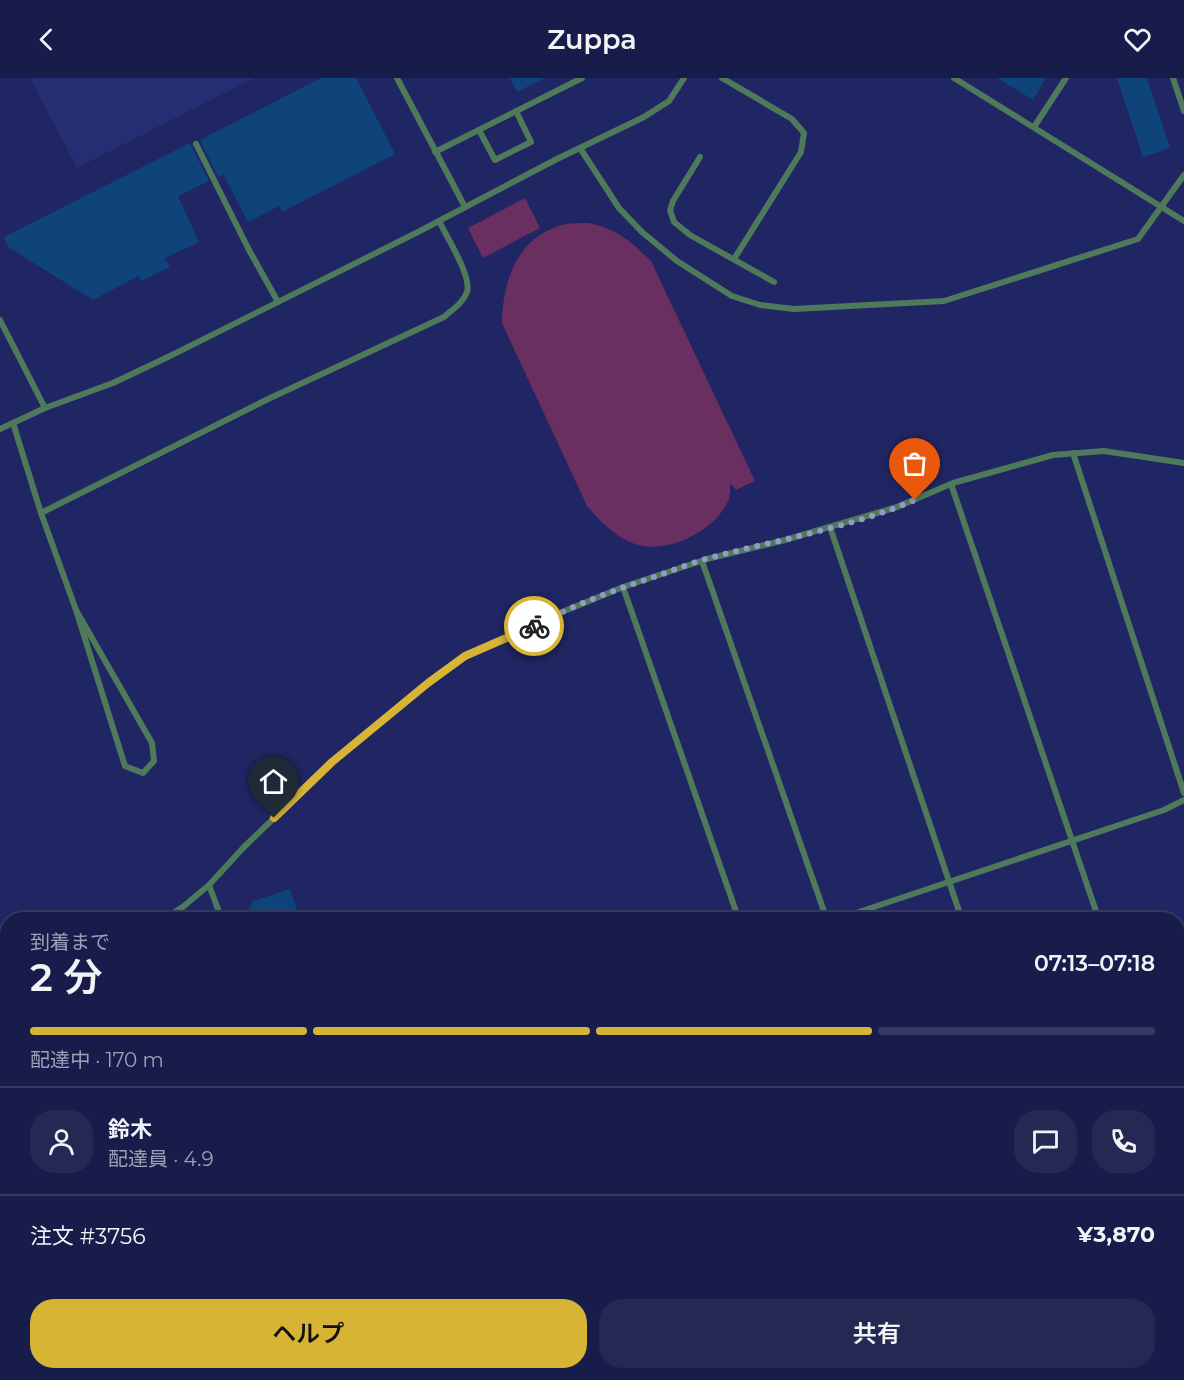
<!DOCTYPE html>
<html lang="ja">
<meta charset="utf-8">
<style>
:root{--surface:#171c4a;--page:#242954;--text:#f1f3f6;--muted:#9ea1b5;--line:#363a62;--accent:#d7b434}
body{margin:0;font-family:Montserrat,"Noto Sans JP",sans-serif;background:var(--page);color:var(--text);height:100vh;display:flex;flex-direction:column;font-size:22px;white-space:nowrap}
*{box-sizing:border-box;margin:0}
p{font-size:20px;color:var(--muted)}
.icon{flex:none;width:33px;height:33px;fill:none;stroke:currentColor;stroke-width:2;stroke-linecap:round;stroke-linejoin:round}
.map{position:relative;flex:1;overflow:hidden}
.side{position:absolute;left:0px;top:834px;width:1185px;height:468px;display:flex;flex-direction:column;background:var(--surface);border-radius:24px 24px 0 0;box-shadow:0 2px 4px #0004,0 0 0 2px var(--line)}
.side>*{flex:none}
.pin{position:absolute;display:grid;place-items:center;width:51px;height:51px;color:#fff;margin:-62px -26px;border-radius:50% 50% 50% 0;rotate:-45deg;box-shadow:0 0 6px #0007}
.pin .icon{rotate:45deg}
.courier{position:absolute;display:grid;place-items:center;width:60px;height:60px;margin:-30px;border:4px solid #d7b434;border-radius:50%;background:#fff;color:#222;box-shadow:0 2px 8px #0007}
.summary em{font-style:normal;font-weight:600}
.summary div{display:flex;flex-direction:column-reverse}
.summary{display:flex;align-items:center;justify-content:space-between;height:102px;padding:0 30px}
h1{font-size:39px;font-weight:600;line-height:45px}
.bar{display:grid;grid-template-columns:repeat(4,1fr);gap:9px 6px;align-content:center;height:72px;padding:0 30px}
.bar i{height:8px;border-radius:4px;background:var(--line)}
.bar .active{background:var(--accent)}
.bar p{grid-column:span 4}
.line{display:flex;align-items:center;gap:15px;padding:0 30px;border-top:2px solid var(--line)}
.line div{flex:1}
.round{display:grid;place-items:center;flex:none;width:63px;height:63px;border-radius:24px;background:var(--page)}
.action{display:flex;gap:12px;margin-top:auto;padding:12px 30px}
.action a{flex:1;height:69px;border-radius:24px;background:var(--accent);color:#111;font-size:24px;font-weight:600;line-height:69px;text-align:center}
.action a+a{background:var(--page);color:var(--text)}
header{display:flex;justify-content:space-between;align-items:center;height:78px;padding:0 30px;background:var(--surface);font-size:27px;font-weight:600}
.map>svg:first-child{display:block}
</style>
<header><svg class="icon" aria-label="back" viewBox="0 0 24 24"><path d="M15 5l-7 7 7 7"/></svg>Zuppa<svg class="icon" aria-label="heart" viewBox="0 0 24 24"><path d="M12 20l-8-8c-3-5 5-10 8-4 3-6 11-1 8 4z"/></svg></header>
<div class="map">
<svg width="1184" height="1302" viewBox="0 0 1184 1302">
<rect width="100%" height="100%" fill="#1f2663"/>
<polygon fill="#252e72" points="30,0 254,0 77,90"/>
<g fill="#692f61">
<polygon points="525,120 540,150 483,180 468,150"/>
<path d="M589 145C619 152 630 163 651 183L755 403 736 412 730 405C730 410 731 418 728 423 716 451 674 473 643 468 620 464 602 445 587 428L502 245C503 202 517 157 566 146 573 145 582 145 589 145Z"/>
</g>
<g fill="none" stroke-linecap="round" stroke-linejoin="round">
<g stroke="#2a3290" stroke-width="4">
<polyline points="636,1294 641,1302"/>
<polyline points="433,1302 455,1294"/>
</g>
</g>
<g fill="#0f447a">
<polygon points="321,0 356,0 395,76 282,134 279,128 248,144 223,96 218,99 200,62"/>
<polygon points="510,0 545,0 517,14"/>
<polygon points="997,0 1046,0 1033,22"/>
<polygon points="1117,0 1147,0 1170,70 1143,79"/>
<polygon points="190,65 209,103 178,118 199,164 165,180 170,189 141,203 138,198 93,222 8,169 4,159"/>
<polygon points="290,811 300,842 244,842 253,823"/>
</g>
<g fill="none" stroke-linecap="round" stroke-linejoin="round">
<g stroke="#4e7a5b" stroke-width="6">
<polyline points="397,0 465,129"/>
<polyline points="722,0 792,41 804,55 801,74 734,181"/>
<polyline points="954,0 1184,143"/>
<polyline points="1173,0 1184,33"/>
<polyline points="1034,49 1066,0"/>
<polyline points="479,52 495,82 531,64 516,33"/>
<polyline points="196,66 249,172 278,224"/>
<polyline points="580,70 619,130 642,154 677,183 732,218 760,227 794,231 944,223 1138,161 1184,97"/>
<polyline points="435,74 582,0"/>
<polyline points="700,79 673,123 670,132 674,144 690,157 774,204"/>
<polyline points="0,242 45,330"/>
<polyline points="13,345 41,435 76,532 125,688 143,695 154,683 152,665 76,532"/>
<polyline points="0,351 45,330 113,305 170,278 418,154 557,81 644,39 669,23 684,0"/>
<polyline points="1073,375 1184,715"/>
<polyline points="951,406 1099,842"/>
<path d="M41 435 266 322 444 239C453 231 463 225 467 214 472 198 446 158 439 143"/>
<polyline points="830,449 962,842"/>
<polyline points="702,483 827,842"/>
<polyline points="623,509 739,842"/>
<polyline points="209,807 222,842"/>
<polyline points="163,842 184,828 209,807 243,770 332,684 428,605 464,578 515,557 550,539 623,509 707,481 785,462 897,429 953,405 1053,377 1104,373 1184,385"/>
<polyline points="835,842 1164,732 1184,722"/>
<polyline points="1178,894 1184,888"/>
<polyline points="0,899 8,897"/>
<polyline points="1178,1086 1184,1084"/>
<polyline points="0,1111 8,1108"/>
<polyline points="326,1294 331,1302"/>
<polyline points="889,1294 892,1302"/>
<polyline points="1130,1294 1132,1302"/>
<polyline points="251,1302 259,1294"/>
<polyline points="1182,1302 1184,1301"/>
</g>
</g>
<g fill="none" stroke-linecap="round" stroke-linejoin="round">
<path stroke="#939bc4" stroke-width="6" stroke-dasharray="0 10.8" d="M534 548C573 527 615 512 657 498 674 492 691 485 709 480 777 462 849 450 915 422"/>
<polyline stroke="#d7b434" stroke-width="8" points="274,740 332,684 428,605 465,578 534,548"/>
</g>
</svg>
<div class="pin" style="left:915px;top:422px;background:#ea580c"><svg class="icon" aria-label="bag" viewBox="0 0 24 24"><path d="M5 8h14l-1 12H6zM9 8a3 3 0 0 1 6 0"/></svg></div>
<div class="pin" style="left:274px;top:740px;background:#1f2937"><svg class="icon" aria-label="home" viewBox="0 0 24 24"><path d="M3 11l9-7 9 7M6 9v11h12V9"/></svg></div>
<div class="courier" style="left:534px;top:548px"><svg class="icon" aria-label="bike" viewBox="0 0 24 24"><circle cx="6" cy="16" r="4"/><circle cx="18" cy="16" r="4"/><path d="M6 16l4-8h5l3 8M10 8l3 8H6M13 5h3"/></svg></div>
<section class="side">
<div class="summary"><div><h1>2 分</h1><p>到着まで</p></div><em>07:13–07:18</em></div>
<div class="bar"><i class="active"></i><i class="active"></i><i class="active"></i><i></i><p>配達中 · 170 m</p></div>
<div class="line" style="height:108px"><a class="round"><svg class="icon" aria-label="person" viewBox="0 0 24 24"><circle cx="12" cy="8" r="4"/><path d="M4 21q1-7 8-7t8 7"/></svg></a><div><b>鈴木</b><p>配達員 · 4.9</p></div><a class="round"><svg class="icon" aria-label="chat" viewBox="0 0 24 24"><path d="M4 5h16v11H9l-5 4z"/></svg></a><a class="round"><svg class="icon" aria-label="phone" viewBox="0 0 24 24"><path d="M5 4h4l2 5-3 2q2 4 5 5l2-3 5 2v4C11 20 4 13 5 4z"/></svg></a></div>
<div class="line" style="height:78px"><div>注文 #3756</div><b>¥3,870</b></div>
<div class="action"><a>ヘルプ</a><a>共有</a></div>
</section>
</div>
